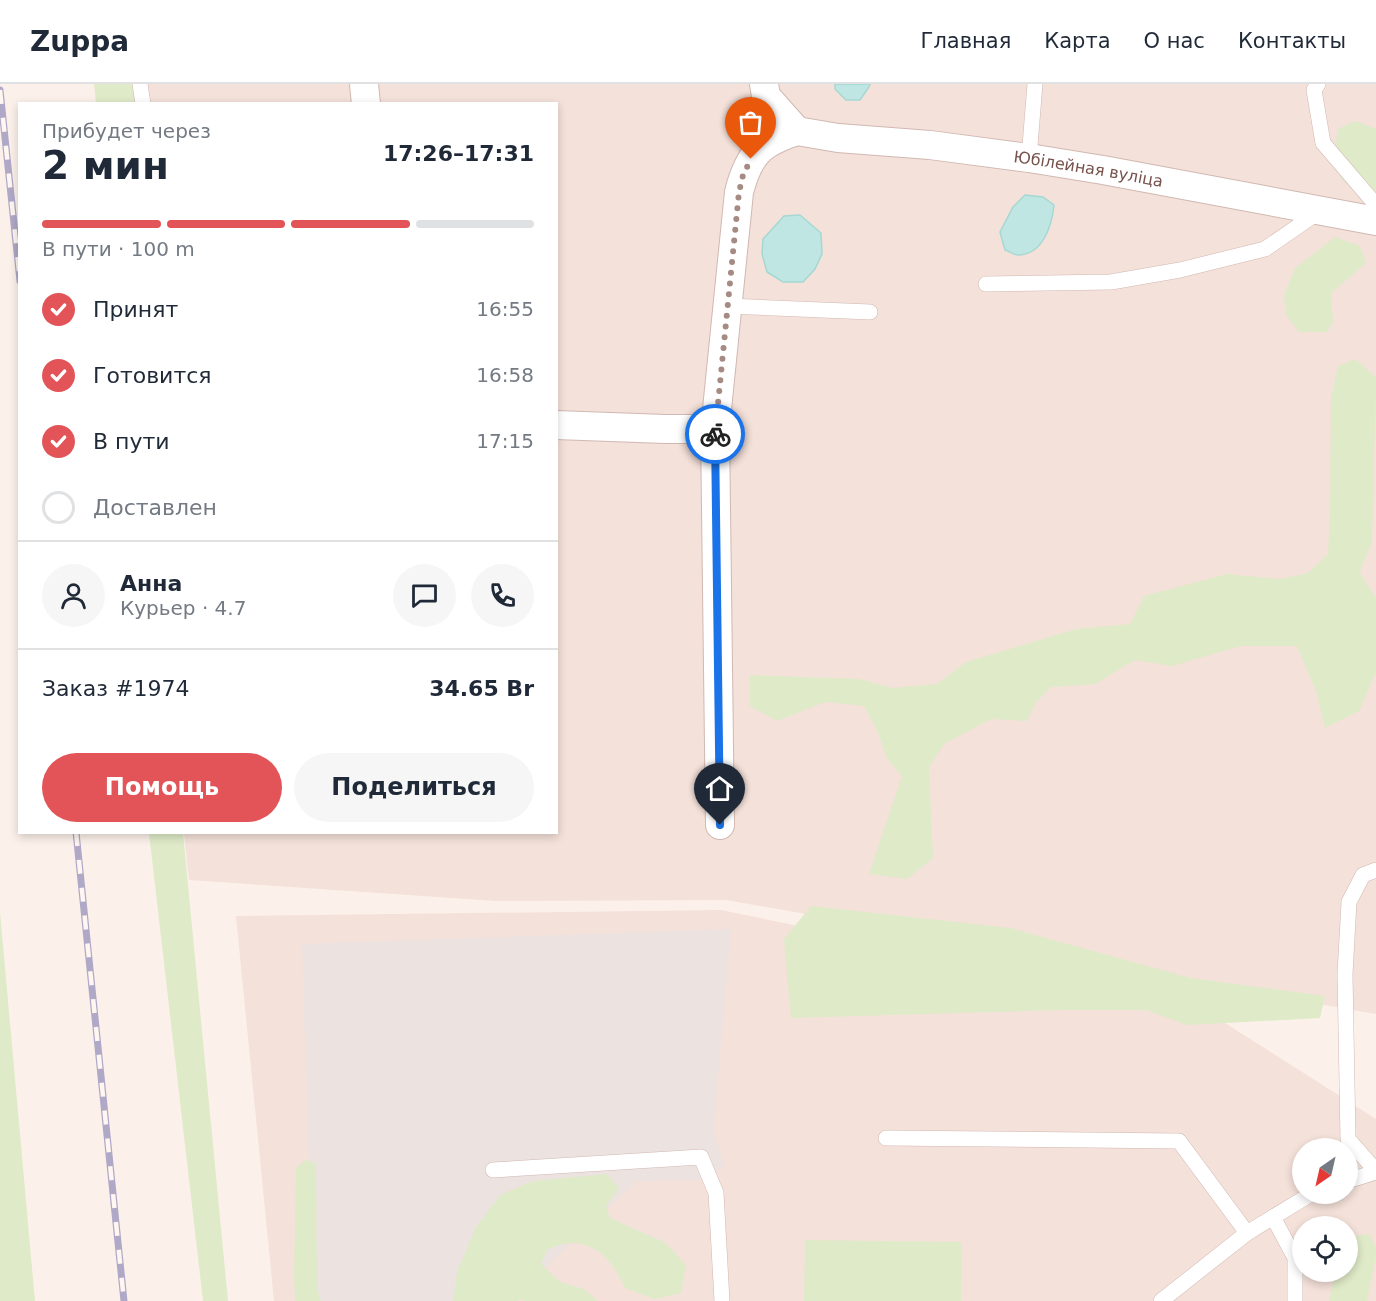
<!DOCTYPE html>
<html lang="ru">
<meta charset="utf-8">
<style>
:root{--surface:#fff;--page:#f6f6f7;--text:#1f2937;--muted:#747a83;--line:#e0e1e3;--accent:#e25458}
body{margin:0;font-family:"DejaVu Sans",sans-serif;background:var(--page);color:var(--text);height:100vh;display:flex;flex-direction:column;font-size:22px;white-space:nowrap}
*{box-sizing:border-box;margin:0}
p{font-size:20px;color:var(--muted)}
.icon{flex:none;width:33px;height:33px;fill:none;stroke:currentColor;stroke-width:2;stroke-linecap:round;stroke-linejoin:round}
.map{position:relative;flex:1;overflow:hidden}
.drawer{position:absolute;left:18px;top:18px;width:540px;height:732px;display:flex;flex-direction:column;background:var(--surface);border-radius:0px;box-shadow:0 3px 9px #0003}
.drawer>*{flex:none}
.needle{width:39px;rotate:214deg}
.tools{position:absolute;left:1292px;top:1054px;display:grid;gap:12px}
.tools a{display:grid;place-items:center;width:66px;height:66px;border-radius:50%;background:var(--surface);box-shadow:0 3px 9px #0003;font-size:30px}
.pin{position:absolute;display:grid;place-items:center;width:51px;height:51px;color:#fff;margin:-62px -26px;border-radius:50% 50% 50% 0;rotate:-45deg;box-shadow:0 0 6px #0007}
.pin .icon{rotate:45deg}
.courier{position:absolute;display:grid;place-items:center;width:60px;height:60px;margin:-30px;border:4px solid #1a73e8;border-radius:50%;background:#fff;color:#222;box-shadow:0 2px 8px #0007}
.headline em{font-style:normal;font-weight:700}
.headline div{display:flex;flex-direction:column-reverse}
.headline{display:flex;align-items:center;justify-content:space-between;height:102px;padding:0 24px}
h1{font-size:39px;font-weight:700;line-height:45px}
.bar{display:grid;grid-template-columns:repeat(4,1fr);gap:9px 6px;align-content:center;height:72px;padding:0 24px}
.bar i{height:8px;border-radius:4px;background:var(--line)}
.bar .active{background:var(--accent)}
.bar p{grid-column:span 4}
.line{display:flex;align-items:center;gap:15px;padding:0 24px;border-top:2px solid var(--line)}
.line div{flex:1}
.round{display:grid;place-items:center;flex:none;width:63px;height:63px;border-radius:32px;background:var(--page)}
ol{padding:0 24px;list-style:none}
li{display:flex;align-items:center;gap:18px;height:66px}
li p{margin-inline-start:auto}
li .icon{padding:6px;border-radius:50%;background:var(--accent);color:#fff;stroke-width:4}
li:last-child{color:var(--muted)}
li i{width:33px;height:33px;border:3px solid var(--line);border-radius:50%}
.action{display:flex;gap:12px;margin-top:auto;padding:12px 24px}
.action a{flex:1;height:69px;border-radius:36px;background:var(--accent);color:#fff;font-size:24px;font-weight:700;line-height:69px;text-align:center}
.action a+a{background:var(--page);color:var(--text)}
header{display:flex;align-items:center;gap:36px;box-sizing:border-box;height:84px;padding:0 30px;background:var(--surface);border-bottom:2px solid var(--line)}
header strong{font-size:28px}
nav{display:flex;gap:33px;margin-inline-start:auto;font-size:21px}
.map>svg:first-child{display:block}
</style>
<header>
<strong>Zuppa</strong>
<nav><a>Главная</a><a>Карта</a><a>О нас</a><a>Контакты</a></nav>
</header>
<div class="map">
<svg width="1376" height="1217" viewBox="0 0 1376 1217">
<rect width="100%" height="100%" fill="#fcf1ea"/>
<g fill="#f4e1d9" fill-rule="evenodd">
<polygon points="107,0 1376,0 1376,930 726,816 496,817 189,796 184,749 556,748 556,20 109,20"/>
<path d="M721 826 1203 925 1376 1035V1217H274L236 832ZM1302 1065H1347V1110H1302ZM1302 1143H1347V1188H1302Z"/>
</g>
<polygon fill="#ece2e0" points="731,845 713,1050 725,1082 701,1096 637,1097 510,1217 313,1217 302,860"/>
<g fill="#dfeac8">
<polygon points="94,0 139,0 140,19 96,19"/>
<polygon points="1355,37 1376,45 1376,108 1360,111 1342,96 1333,75 1338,45"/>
<polygon points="1335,153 1360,162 1366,179 1331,209 1333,238 1327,248 1299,248 1286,231 1284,211 1295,184"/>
<polygon points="1355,275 1376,293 1372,457 1360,488 1376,515 1376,588 1359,627 1325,644 1316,607 1297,562 1241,562 1172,582 1135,576 1095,600 1051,603 1036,618 1027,637 991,635 944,660 929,683 933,774 907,795 869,790 902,692 887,675 878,649 864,622 825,618 777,637 750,622 750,591 859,595 893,604 937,600 966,578 1076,545 1130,540 1144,512 1227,490 1281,495 1308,489 1328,470 1330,426 1331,313 1338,282"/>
<polygon points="149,749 183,749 228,1217 203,1217"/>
<polygon points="811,822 1010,844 1191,894 1325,912 1320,934 1187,941 1146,926 1062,926 791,934 784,855"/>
<polygon points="0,828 35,1217 0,1217"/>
<polygon points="305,1076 316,1079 317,1205 321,1217 295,1217 294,1193 296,1084"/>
<path d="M607 1090 619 1104 606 1122 610 1134 666 1159 686 1181 681 1209 654 1215 625 1204C614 1180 600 1160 571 1159 563 1159 555 1163 548 1165L541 1180 560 1198 584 1205 598 1217H525L520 1215 518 1217H453L457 1188 475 1145 500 1111 533 1097Z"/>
<polygon points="1370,1150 1376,1165 1376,1171 1367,1217 1329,1217 1335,1188 1347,1188 1347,1161 1353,1152"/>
<polygon points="805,1156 962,1158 961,1217 804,1217"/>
</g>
<g fill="#bfe6e2" stroke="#a5d8d3" stroke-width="1.5">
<polygon points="835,0 870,0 869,3 860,16 846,16 835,5"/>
<path d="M1025 111 1043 113 1054 121C1052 141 1043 171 1018 171 1014 171 1009 167 1005 166L1000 148 1013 123Z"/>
<polygon points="800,131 821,149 822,170 815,185 803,198 783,198 767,188 762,170 763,155 784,132"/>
</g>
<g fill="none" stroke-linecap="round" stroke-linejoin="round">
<defs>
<g id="lane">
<polyline points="140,0 143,20"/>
<polyline points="1318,0 1314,6 1323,59 1376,121"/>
<polyline points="1029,74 1035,0"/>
<polyline points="986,200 1111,198 1180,186 1265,165 1320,127"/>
<polyline points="727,222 870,228"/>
<polyline points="1376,786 1363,791 1349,818 1345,890 1348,1055 1376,1087"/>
<polyline points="886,1054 1179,1057 1247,1149"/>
<polyline points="493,1086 701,1073 716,1109 722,1217"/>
<polyline points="1347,1097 1376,1088"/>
<polyline points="1273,1133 1295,1174 1295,1217"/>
<polyline points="1161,1217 1247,1149 1311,1110"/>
</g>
<g id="street">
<polyline points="364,0 366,20"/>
<path id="s1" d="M797 47 838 54 930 61 1029 74 1103 86 1376 137"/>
<polyline points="556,341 665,345 715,345"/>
<path d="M720 741 715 345 739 108C749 70 760 59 797 47L766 12 764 0"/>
</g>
</defs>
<use href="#lane" stroke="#d1b8b2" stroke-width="16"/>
<use href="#street" stroke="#d1b8b2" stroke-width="30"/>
<use href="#lane" stroke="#fff" stroke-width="15"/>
<use href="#street" stroke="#fff" stroke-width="28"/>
<defs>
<g id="rail">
<polyline points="0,6 20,197"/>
<polyline points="76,748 124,1217"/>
</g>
</defs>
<use href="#rail" stroke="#b0a8c7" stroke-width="7"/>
<use href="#rail" stroke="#fff6f1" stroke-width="4.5" stroke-dasharray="14" stroke-linecap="butt"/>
</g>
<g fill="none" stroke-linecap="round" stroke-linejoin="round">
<polyline stroke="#a68a84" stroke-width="6" stroke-dasharray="0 10.8" points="715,350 739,108 743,91 751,75"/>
<polyline stroke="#1a73e8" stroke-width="8" points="715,350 720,741"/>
</g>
<g text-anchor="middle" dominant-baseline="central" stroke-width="6" stroke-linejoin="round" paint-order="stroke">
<g font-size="16" fill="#77524d" stroke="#fff6f1">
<text stroke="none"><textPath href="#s1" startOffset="294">Юбілейная вуліца</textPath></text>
</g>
</g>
</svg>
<div class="tools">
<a><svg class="needle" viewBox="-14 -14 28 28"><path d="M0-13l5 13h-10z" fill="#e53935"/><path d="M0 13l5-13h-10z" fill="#747a83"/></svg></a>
<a><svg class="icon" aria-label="locate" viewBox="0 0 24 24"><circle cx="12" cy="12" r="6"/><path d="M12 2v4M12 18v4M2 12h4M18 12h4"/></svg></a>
</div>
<div class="pin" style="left:751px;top:75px;background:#ea580c"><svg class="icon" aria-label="bag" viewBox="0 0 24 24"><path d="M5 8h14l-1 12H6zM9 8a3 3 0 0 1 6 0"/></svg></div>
<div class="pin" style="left:720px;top:741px;background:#1f2937"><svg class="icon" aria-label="home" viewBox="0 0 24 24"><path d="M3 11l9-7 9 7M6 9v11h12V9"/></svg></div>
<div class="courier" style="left:715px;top:350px"><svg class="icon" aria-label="bike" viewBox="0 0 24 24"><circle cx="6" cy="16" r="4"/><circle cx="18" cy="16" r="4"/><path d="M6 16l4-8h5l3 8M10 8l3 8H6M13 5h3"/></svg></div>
<section class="drawer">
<div class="headline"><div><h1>2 мин</h1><p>Прибудет через</p></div><em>17:26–17:31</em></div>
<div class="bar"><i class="active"></i><i class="active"></i><i class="active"></i><i></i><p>В пути · 100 m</p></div>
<ol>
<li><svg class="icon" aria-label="check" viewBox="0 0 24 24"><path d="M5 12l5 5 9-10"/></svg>Принят<p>16:55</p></li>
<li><svg class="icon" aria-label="check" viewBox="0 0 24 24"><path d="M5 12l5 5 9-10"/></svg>Готовится<p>16:58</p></li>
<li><svg class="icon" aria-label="check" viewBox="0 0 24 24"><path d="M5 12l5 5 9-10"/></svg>В пути<p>17:15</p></li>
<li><i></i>Доставлен</li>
</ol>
<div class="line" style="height:108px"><a class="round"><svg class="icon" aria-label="person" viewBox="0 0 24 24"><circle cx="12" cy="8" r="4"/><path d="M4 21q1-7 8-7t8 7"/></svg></a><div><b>Анна</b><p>Курьер · 4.7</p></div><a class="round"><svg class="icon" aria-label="chat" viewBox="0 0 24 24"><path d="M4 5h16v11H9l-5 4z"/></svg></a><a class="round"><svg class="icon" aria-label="phone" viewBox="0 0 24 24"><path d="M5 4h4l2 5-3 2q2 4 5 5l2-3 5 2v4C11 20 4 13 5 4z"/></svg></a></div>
<div class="line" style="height:78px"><div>Заказ #1974</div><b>34.65 Br</b></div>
<div class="action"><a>Помощь</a><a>Поделиться</a></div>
</section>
</div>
